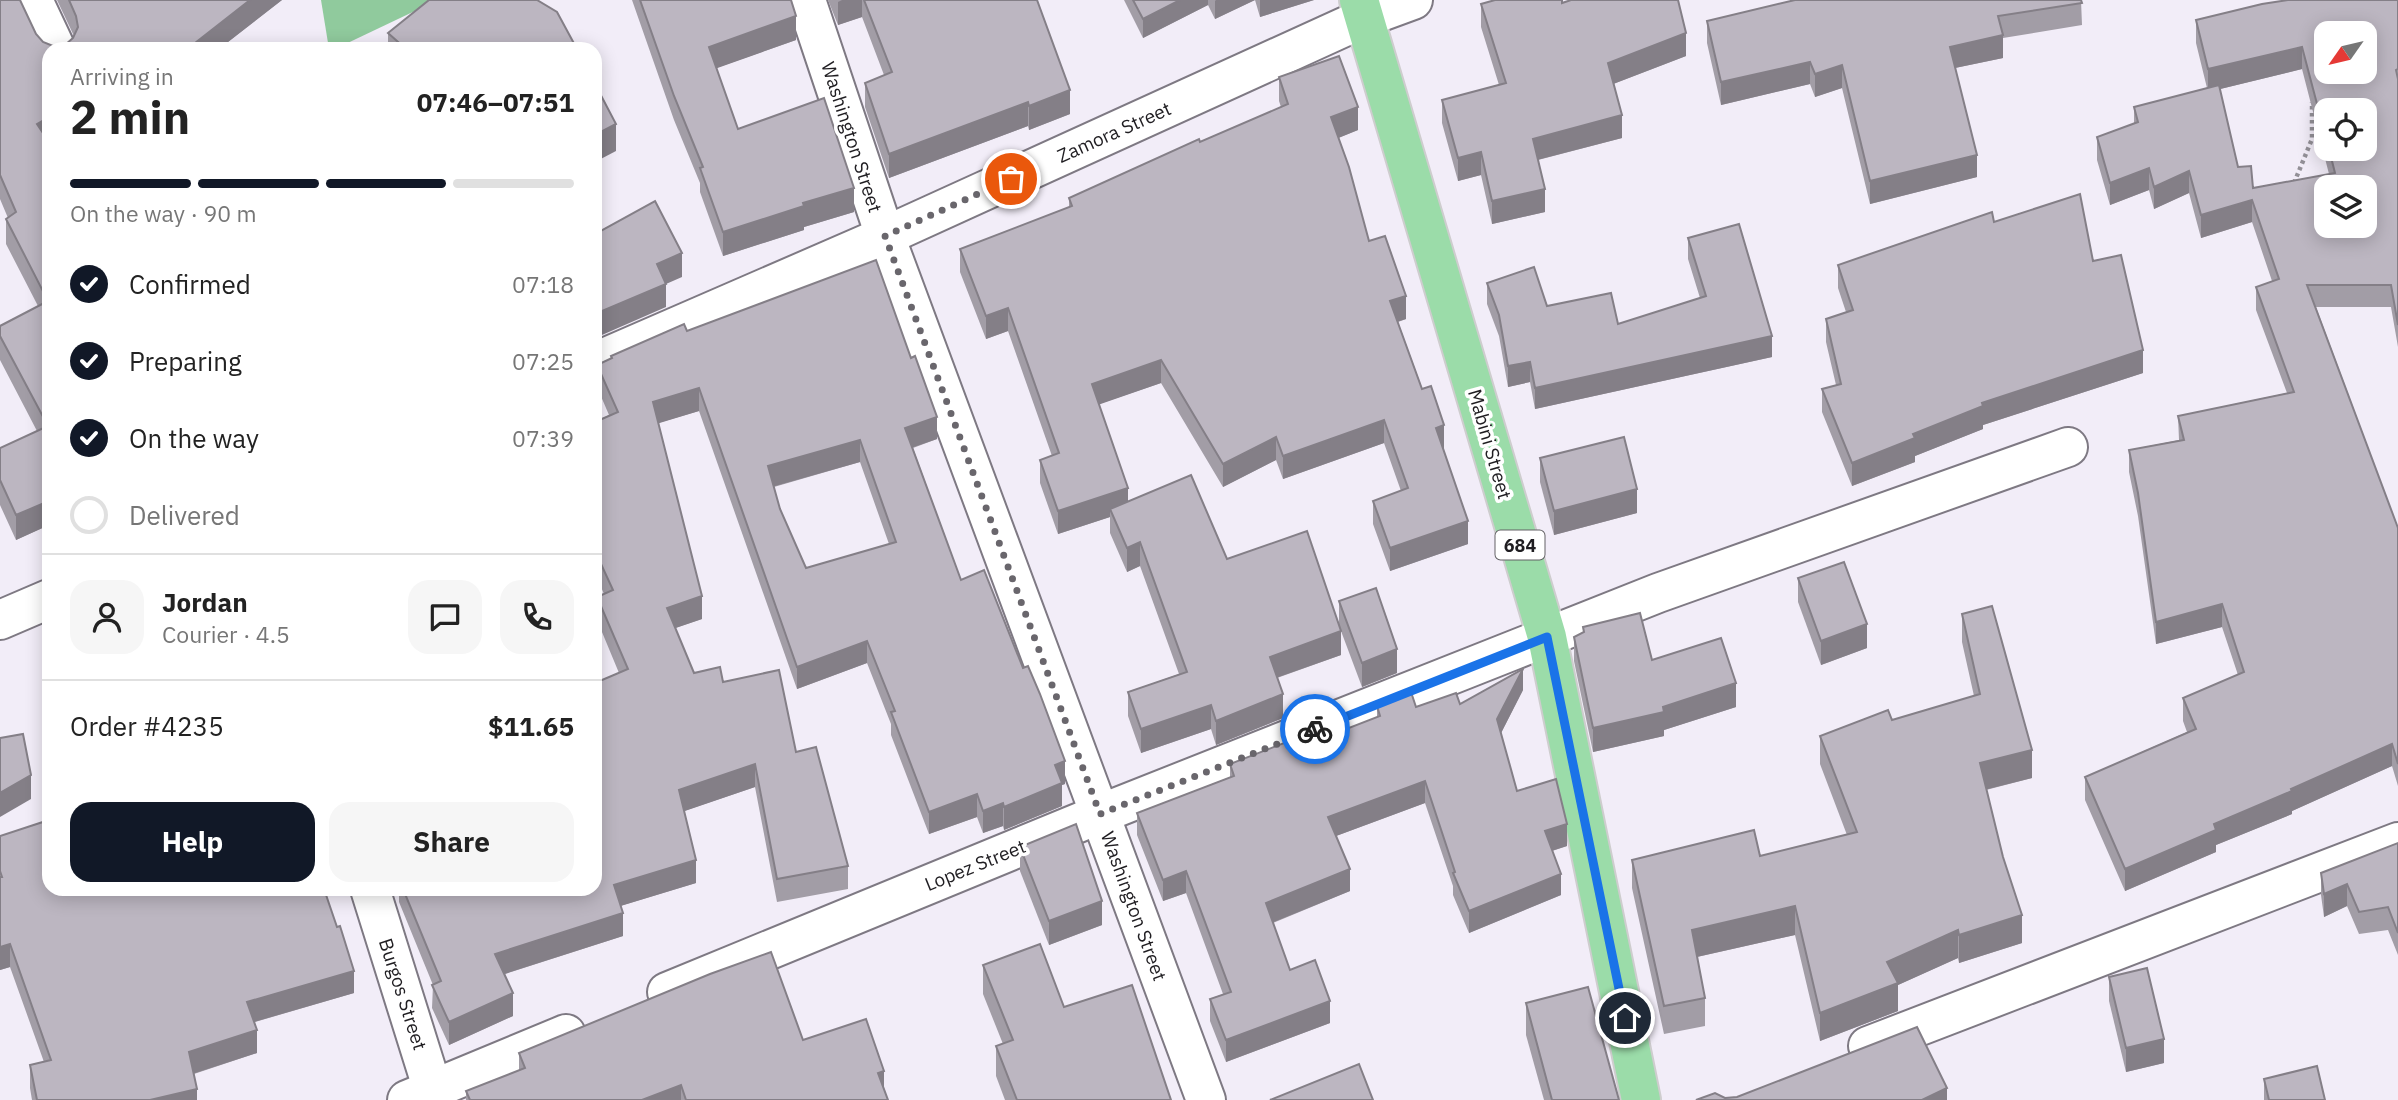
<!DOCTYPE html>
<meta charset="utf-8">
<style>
:root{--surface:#fff;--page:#f6f6f6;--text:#222;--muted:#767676;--line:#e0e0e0;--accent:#111827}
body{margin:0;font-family:"IBM Plex Sans",sans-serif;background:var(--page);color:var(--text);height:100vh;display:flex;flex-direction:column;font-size:26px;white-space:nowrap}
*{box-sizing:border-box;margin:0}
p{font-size:23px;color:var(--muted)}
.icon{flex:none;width:38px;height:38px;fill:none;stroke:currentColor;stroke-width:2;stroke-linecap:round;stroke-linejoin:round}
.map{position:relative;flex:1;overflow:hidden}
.details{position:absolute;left:42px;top:42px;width:560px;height:854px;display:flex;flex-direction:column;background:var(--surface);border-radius:21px;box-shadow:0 4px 18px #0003}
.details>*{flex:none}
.needle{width:46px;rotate:236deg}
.buttons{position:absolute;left:2314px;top:21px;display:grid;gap:14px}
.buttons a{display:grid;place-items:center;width:63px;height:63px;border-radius:14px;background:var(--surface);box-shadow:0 4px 18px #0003;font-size:35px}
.pin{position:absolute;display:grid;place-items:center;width:60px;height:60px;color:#fff;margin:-30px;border:4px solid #fff;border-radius:50%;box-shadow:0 2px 7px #0007}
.courier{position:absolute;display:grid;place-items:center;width:70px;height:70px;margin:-35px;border:5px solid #1a73e8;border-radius:50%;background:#fff;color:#222;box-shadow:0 2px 9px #0007}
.head em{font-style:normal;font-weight:700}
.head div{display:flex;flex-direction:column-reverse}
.head{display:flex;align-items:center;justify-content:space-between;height:119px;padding:0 28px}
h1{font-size:46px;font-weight:700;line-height:52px}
.bar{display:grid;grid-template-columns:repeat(4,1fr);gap:10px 7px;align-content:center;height:84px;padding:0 28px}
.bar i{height:9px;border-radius:5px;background:var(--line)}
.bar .active{background:var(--accent)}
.bar p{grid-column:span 4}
.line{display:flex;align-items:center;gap:18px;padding:0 28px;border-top:2px solid var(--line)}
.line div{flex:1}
.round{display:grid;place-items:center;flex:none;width:74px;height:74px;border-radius:21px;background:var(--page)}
ol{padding:0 28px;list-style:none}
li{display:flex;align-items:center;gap:21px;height:77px}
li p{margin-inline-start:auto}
li .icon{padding:7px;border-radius:50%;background:var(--accent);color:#fff;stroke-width:4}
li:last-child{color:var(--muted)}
li i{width:38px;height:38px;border:4px solid var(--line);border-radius:50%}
.action{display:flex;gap:14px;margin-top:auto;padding:14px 28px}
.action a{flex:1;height:80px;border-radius:21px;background:var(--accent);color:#fff;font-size:28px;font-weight:700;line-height:80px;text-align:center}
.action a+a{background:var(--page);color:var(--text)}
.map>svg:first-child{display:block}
</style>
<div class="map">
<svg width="2398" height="1100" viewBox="0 0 2398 1100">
<rect width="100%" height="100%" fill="#f2edf8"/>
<polygon fill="#90ca9d" points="321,0 438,0 335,49 329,49"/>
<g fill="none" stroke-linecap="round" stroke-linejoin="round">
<defs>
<g id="minor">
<polyline points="33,0 56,49"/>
<polyline points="806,0 885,236 1206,1100"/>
<polyline points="595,362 885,236 1364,18 1413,0"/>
<polyline points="0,620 49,599"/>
<polyline points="370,889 436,1100"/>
<polyline points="667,992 1100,814 1658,593 2068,447"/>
<polyline points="1868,1046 2398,842"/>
<polyline points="407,1100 566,1034"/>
</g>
<polyline id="highway" points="1359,0 1547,637 1641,1100"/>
</defs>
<use href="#minor" stroke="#7e7983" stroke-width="42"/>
<use href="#highway" stroke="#cecdce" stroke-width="42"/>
<polyline stroke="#939097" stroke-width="4.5" stroke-dasharray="3.5 3.5" stroke-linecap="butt" points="2294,183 2312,139 2312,102"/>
<use href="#minor" stroke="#fff" stroke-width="38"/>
<use href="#highway" stroke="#9bdca9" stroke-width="38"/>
</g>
<g fill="#a29da6" fill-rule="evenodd">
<polygon points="0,0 36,34 43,42 53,46 65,45 74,36 57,0 282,0 219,49 49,49 49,525 16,540 0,505 0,448 37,431 0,360 0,326 38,306 6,244 6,219 8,218 0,199"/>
<polygon points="632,0 791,0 796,40 716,68 738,129 854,212 804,227 804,230 723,256 700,192 700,183 674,120"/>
<polygon points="828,0 1037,0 1070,114 1029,130 1028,126 889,178 865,107 865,83 884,75 862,17 838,25"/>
<polygon points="1124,0 1314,0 1260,17 1255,0 1215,19 1208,5 1143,38"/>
<polygon points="1790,0 2081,0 2082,25 2003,38 2003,58 1955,68 1977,177 1870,204 1842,88 1815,97 1810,84 1721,105 1707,43 1707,21 1790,2"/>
<path d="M2398 0V347L2391 307H2316L2398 528V786L2392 766 2292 811V814L2216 845V852L2125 891 2085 800V777L2187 732 2183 721V698L2238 675 2222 627 2156 644 2138 516 2129 472V450L2179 440 2178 416 2287 393 2256 310V287L2272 281 2252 222 2201 238 2189 193 2154 209 2149 190 2110 205 2097 160V137L2134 124V107L2207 88 2196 43V20ZM2302 69 2329 174 2253 188 2238 167 2220 89ZM2326 110 2364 149H2326Z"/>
<polygon points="1562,3 1686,56 1613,84 1622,138 1538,160 1545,212 1492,224 1481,175 1458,181 1442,123 1442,100 1499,85 1481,27 1481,4"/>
<polygon points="388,33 577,49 388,49"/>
<polygon points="1279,77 1358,130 1338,138 1369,241 1406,319 1398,322 1444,448 1443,448 1468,544 1390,571 1373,524 1373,501 1401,491 1384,443 1283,479 1276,460 1223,487 1161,383 1099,404 1128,501 1339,624 1339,601 1397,673 1362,687 1341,631 1341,655 1277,678 1283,718 1216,745 1211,729 1141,753 1128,716 1128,692 1179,674 1140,566 1127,572 1110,533 1110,517 1058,534 1040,483 1040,460 1052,456 1008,331 986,339 960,272 960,249 1069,208 1069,198 1281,107 1279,101"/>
<polygon points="1994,222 2093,261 2143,373 1983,425 1983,429 1915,456 1915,462 1852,486 1822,412 1822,389 1836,385 1826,342 1826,319 1846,312 1838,288 1838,265"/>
<polygon points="1688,238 1772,357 1535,409 1530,382 1508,387 1499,336 1487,304 1487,283 1547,306 1618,324 1700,298 1688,259"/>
<path d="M687 331 937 439 913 448 961 580 1065 784 1062 785V806L1004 830 1003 826 983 833 977 817 929 834 891 735V724L867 663 797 689 699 411 658 423 702 619 675 628 694 673 723 682 796 752 848 866V889L777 902 755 787 684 811 696 883 620 906 623 936 505 974 513 1016 449 1045 432 1008 433 985 399 902V889H595L619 673 597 620V597L604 594 595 573V422L609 415 597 387V365L611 359V356ZM860 462 889 544 806 568 780 509 774 487Z"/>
<polygon points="1540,458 1637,513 1554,535 1540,482"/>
<polygon points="1798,578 1867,648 1821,665 1798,602"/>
<polygon points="1962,614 2032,778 1986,790 2022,943 1959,963 1958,958 1898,985 1898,1011 1820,1041 1795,935 1697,957 1705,998 1705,1026 1664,1034 1632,888 1632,860 1760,856 1847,835 1820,764 1820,736 1892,720 1974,696 1962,642"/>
<polygon points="1583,627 1652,660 1736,707 1664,730 1664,736 1593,752 1574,661 1574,637 1583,632"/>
<polygon points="1523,690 1501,733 1517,791 1567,846 1552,851 1561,895 1469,933 1453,895 1453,886 1425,803 1336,836 1350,891 1273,923 1290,970 1330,1023 1226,1062 1210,1021 1210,999 1223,994 1186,893 1163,901 1137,835 1137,813 1230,777 1230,764 1300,747 1377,717 1377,706 1416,707 1460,704"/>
<polygon points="0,836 354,993 255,1022 257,1053 194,1074 197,1100 32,1100 30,1088 30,1065 44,1062 10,967 0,970"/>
<polygon points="2398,843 2398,955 2388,930 2359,934 2347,906 2324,917 2321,895 2321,873"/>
<polygon points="1020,847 1102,925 1049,945 1020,871"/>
<polygon points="983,965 1064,1007 1171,1100 1005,1100 996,1076 996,1046 1003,1044 983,994"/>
<polygon points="2109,977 2164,1063 2126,1072 2109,1001"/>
<polygon points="1526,1003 1619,1100 1544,1100 1526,1035"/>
<polygon points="803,1040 884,1088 888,1100 466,1100 466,1091 519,1071 519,1053"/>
<polygon points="2264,1079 2325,1100 2264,1100"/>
</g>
<g fill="#847f87">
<polygon points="250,0 282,0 219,49 195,49 195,43"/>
<polygon points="842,0 862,0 862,17 838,25 838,2"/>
<polygon points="1180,0 1208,0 1208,5 1143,38 1143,19"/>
<polygon points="1216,0 1255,0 1215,19 1215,1"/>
<polygon points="1260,0 1314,0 1260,17"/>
<polygon points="796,16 796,40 709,71 709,47"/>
<polygon points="1686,33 1686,56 1608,86 1608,63"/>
<polygon points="2003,35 2003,58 1950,69 1950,47"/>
<polygon points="2302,47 2302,69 2208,92 2208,69"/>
<polygon points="1810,62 1810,84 1721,105 1721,82"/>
<polygon points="1842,65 1842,88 1815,97 1815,74"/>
<polygon points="1070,90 1070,114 1029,130 1029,106"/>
<polygon points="1028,102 1028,126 889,178 889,154"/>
<polygon points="1358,107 1358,130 1331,141 1331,117"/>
<polygon points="1622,115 1622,138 1533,161 1533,139"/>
<polygon points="49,117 49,142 37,124"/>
<polygon points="616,124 616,151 595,162 595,135"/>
<polygon points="1481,152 1481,175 1458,181 1458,158"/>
<polygon points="1977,155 1977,177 1870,204 1870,181"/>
<polygon points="2149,168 2149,190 2110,205 2110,183"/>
<polygon points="2189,171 2189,193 2154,209 2154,187"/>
<polygon points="854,188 854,212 804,227 804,230 723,256 723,232 803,203"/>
<polygon points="1545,189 1545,212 1492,224 1492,201"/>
<polygon points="2252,200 2252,222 2201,238 2201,215"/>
<polygon points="682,253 682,277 666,284 666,307 595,338 595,314 657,264"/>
<polygon points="1406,296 1406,319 1390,324 1390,301"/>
<polygon points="1008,308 1008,331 986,339 986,316"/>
<polygon points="1772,336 1772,357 1535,409 1535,388"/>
<polygon points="2143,350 2143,373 1983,425 1983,429 1915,456 1915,462 1852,486 1852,463 1913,434 1982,403"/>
<polygon points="1161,360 1161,383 1092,407 1092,384"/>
<polygon points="1530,362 1530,382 1508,387 1508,366"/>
<polygon points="699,388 699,411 653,425 653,402"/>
<polygon points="937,417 937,439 905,450 905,428"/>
<polygon points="1384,420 1384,443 1283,479 1283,456"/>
<polygon points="1444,425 1444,448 1436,451 1436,428"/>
<polygon points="1276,437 1276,460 1223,487 1223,464"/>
<polygon points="860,440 860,462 768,488 768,466"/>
<polygon points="1128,488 1128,511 1110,509 1110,517 1058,534 1058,511"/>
<polygon points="1637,489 1637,513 1554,535 1554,511"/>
<polygon points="49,501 49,525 16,540 16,515"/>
<polygon points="1468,521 1468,544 1390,571 1390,548"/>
<polygon points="1140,542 1140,566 1127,572 1127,548"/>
<polygon points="702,596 702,619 667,631 667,608"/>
<polygon points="2222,604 2222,627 2156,644 2156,622"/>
<polygon points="1867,624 1867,648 1821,665 1821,641"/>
<polygon points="1341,631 1341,655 1270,680 1270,657"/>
<polygon points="867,641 867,663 797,689 797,667"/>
<polygon points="1397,649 1397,673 1362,687 1362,663"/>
<polygon points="1523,669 1523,690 1497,741 1497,719"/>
<polygon points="1736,683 1736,707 1664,730 1664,736 1593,752 1593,728"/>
<polygon points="1283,694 1283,718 1216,745 1216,721"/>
<polygon points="1211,705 1211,729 1141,753 1141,729"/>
<polygon points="2392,744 2392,766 2292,811 2292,814 2216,845 2216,852 2125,891 2125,869 2214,824"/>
<polygon points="2032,750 2032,778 1980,791 1980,763"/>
<polygon points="1065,761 1065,784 1062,785 1062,806 1004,830 1004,807 1055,765"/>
<polygon points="755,764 755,787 679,813 679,790"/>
<polygon points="31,775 31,799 0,817 0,793"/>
<polygon points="1425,781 1425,803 1328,839 1328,817"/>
<polygon points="977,794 977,817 929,834 929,812"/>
<polygon points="1003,803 1003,826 983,833 983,811"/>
<polygon points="1567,824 1567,846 1545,853 1545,831"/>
<polygon points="696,860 696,883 614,908 614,885"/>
<polygon points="1350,869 1350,891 1266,925 1266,903"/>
<polygon points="1186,871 1186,893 1163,901 1163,880"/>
<polygon points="1561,874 1561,895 1469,933 1469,911"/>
<polygon points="2347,884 2347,906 2324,917 2324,894"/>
<polygon points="1102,901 1102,925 1049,945 1049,921"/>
<polygon points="1795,906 1795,935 1692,958 1692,930"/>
<polygon points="623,913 623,936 495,977 495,954"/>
<polygon points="2022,915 2022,943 1959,963 1959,935"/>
<polygon points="1958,930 1958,958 1898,985 1898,1011 1820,1041 1820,1013 1887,962"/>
<polygon points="10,944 10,967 0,970 0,947"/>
<polygon points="354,971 354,993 247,1024 247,1002"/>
<polygon points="513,993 513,1016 449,1045 449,1022"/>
<polygon points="1330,1001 1330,1023 1226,1062 1226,1040"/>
<polygon points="257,1030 257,1053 189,1075 189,1052"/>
<polygon points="2164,1039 2164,1063 2126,1072 2126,1048"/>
<polygon points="884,1071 884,1095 878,1073"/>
<polygon points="681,1085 681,1100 642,1100"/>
<polygon points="1947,1088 1947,1100 1922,1100"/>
<polygon points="197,1089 197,1100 150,1100"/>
</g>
<g fill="#bcb6c1" stroke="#847f87" stroke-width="2" fill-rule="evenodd">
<polygon points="0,0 20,0 36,34 43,42 53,46 65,45 73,38 78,27 76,16 69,0 250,0 195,43 198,49 49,49 49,117 37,124 49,142 49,501 16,515 0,480 0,448 48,426 0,336 0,326 48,301 6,219 16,212 0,175"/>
<polygon points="429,0 537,0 557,12 577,49 406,49 388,33"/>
<polygon points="640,0 791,0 796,16 709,47 738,129 824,98 854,188 803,203 804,206 723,232 700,168 703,167 674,96"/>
<polygon points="864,0 1037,0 1070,90 1029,106 1028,102 889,154 865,83 892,72"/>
<polygon points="1133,0 1180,0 1143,19"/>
<polygon points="1495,0 1562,0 1562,3 1571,0 1678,0 1686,33 1608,63 1622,115 1533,139 1545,189 1492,201 1481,152 1458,158 1442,100 1506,83 1481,4"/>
<polygon points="1795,0 2081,0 2082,3 1998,16 2003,35 1950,47 1977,155 1870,181 1842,65 1815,74 1810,62 1721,82 1707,21"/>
<path d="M2288 0H2398V69L2396 70 2398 79V325L2391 285H2307L2398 528V764L2392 744 2291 789 2292 791 2214 824 2216 830 2125 869 2085 777 2196 729 2183 698 2244 672 2222 604 2156 622 2138 493 2129 450 2184 440 2178 416 2294 392 2256 287 2279 279 2252 200 2201 215 2189 171 2154 187 2149 168 2110 183 2097 137 2138 122 2134 107 2219 85 2238 167 2251 166 2253 188 2335 173 2329 149H2364V110H2326V138L2302 47 2208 69 2196 20 2262 4ZM2326 33H2364V72H2326ZM2326 187H2364V226H2326Z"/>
<polygon points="1339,56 1358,107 1331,117 1349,167 1369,241 1385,236 1406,296 1390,301 1422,389 1431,386 1444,425 1436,428 1468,521 1390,548 1373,501 1408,488 1384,420 1283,456 1276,437 1223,464 1161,360 1092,384 1128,488 1058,511 1040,460 1059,453 1008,308 986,316 960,249 1072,206 1069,198 1199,139 1200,142 1288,104 1279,77"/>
<polygon points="595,84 616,124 595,135"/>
<polygon points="2080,194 2093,261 2121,255 2143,350 1982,403 1983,406 1913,434 1915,438 1852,463 1822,389 1841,384 1826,319 1853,310 1838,265 1992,212 1994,222"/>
<polygon points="655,201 682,253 657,264 666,284 595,314 595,234"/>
<polygon points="1739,224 1772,336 1535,388 1530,362 1508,366 1499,315 1487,283 1534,267 1547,306 1611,293 1618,324 1706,296 1688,238"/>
<path d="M876 260 911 358 915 356 937 417 905 428 961 580 984 570 1023 668 1028 666 1040 694 1065 761 1055 765 1062 783 1004 807 1003 803 983 811 977 794 929 812 891 712 895 711 867 641 797 667 699 388 653 402 702 596 667 608 694 673 720 667 723 682 779 670 796 752 816 747 848 866 777 879 755 764 679 790 696 860 614 885 623 913 495 954 513 993 449 1022 432 985 441 981 403 889H595V683L628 669 597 597 613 590 595 551V422L618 412 597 365 612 358 611 356 684 324 687 331ZM860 440 896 542 806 568 780 509 768 466Z"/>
<polygon points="1624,437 1637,489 1554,511 1540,458"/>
<polygon points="1191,475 1227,559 1307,531 1341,631 1270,657 1283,694 1216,721 1211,705 1141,729 1128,692 1187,672 1140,542 1127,548 1110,509"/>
<polygon points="1844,562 1867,624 1821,641 1798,578"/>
<polygon points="1376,588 1397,649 1362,663 1339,601"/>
<polygon points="1992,606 2032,750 1980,763 2003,857 2022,915 1959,935 1958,930 1887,962 1898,983 1820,1013 1795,906 1692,930 1705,998 1664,1006 1632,860 1754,830 1760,856 1857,832 1820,736 1888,710 1892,720 1980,694 1962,614"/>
<polygon points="1640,613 1652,660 1721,638 1736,683 1663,707 1664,712 1593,728 1574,637 1584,632 1583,627"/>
<polygon points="1523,669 1497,719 1517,791 1556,779 1567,824 1545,831 1561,874 1469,911 1453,873 1455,872 1425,781 1328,817 1350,869 1266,903 1290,970 1315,960 1330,1001 1226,1040 1210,999 1231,992 1186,871 1163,880 1137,813 1234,776 1230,764 1297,738 1300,747 1380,716 1377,706 1411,692 1416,707 1456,693 1460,704"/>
<polygon points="23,734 31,775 0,793 0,738"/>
<polygon points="49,820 49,889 324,889 337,927 340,926 354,971 247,1002 257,1030 189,1052 197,1089 150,1100 37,1100 30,1065 51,1060 10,944 0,947 0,877 2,877 0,871 0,836"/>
<polygon points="1076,824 1102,901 1049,921 1020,847"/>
<polygon points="2398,843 2398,933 2388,907 2359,912 2347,884 2324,894 2321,873"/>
<polygon points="1040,944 1064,1007 1132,985 1171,1100 1017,1100 996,1046 1013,1040 983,965"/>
<polygon points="771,952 803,1040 866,1019 884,1071 878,1073 888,1100 686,1100 681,1085 642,1100 470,1100 466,1091 525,1068 519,1053 710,974"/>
<polygon points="2147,968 2164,1039 2126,1048 2109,977"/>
<polygon points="1588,987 1619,1100 1552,1100 1526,1003"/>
<polygon points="1917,1027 1947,1088 1922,1100 1696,1100 1715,1093 1725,1098 1737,1097"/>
<polygon points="1359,1064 1373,1100 1270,1100"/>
<polygon points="2317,1066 2325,1100 2269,1100 2264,1079"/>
</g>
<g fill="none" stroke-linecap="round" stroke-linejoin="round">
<polyline stroke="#69666c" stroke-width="7" stroke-dasharray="0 12.6" points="1011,179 885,236 1100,814 1315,729"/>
<polyline stroke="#1a73e8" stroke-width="9" points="1315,729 1547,637 1625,1018"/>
</g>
<g text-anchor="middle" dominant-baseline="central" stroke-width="7" stroke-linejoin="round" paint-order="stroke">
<rect fill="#fff" stroke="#626164" stroke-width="2" x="1495.5" y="530.5" width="49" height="29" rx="5"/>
<g font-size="18" font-weight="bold" fill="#1f1d21">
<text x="1520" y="545">684</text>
</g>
<g font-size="19" fill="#1f1d21" stroke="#fff">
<text transform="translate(1114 132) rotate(-24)">Zamora Street</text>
<text transform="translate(852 137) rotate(72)">Washington Street</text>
<text transform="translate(1490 444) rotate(74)">Mabini Street</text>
<text transform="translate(975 865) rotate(-22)">Lopez Street</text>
<text transform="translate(1134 906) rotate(70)">Washington Street</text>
<text transform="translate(403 994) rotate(72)">Burgos Street</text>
</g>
</g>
</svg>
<div class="buttons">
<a><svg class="needle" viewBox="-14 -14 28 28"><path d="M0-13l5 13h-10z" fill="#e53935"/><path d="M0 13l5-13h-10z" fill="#767676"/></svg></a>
<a><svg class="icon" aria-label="locate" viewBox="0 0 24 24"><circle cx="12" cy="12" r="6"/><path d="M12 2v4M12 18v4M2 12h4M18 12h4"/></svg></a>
<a><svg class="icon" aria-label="layers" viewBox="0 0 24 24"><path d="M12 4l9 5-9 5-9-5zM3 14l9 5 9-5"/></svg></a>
</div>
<div class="pin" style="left:1011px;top:179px;background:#ea580c"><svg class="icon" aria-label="bag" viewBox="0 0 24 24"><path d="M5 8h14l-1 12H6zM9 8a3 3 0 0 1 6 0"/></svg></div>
<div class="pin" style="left:1625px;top:1018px;background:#1f2937"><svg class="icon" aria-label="home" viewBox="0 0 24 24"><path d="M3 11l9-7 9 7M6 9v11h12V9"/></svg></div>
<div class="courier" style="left:1315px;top:729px"><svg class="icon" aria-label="bike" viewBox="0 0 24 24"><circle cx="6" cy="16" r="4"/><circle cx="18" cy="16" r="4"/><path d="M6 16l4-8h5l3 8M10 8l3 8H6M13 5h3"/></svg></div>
<section class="details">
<div class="head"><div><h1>2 min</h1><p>Arriving in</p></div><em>07:46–07:51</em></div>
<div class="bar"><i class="active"></i><i class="active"></i><i class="active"></i><i></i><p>On the way · 90 m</p></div>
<ol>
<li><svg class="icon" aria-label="check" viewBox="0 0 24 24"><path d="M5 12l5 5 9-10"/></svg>Confirmed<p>07:18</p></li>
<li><svg class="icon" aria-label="check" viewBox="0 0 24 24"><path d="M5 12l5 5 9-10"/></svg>Preparing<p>07:25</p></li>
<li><svg class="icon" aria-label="check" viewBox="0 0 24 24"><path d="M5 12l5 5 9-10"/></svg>On the way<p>07:39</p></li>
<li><i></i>Delivered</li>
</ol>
<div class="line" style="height:126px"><a class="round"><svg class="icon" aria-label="person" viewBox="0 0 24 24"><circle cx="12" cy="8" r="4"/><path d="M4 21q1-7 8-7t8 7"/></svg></a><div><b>Jordan</b><p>Courier · 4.5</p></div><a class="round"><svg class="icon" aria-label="chat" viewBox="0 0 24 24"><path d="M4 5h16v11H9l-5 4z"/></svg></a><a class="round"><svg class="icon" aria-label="phone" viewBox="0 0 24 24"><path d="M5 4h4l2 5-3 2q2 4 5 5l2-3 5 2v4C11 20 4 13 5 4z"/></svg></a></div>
<div class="line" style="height:91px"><div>Order #4235</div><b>$11.65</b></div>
<div class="action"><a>Help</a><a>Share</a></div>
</section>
</div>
